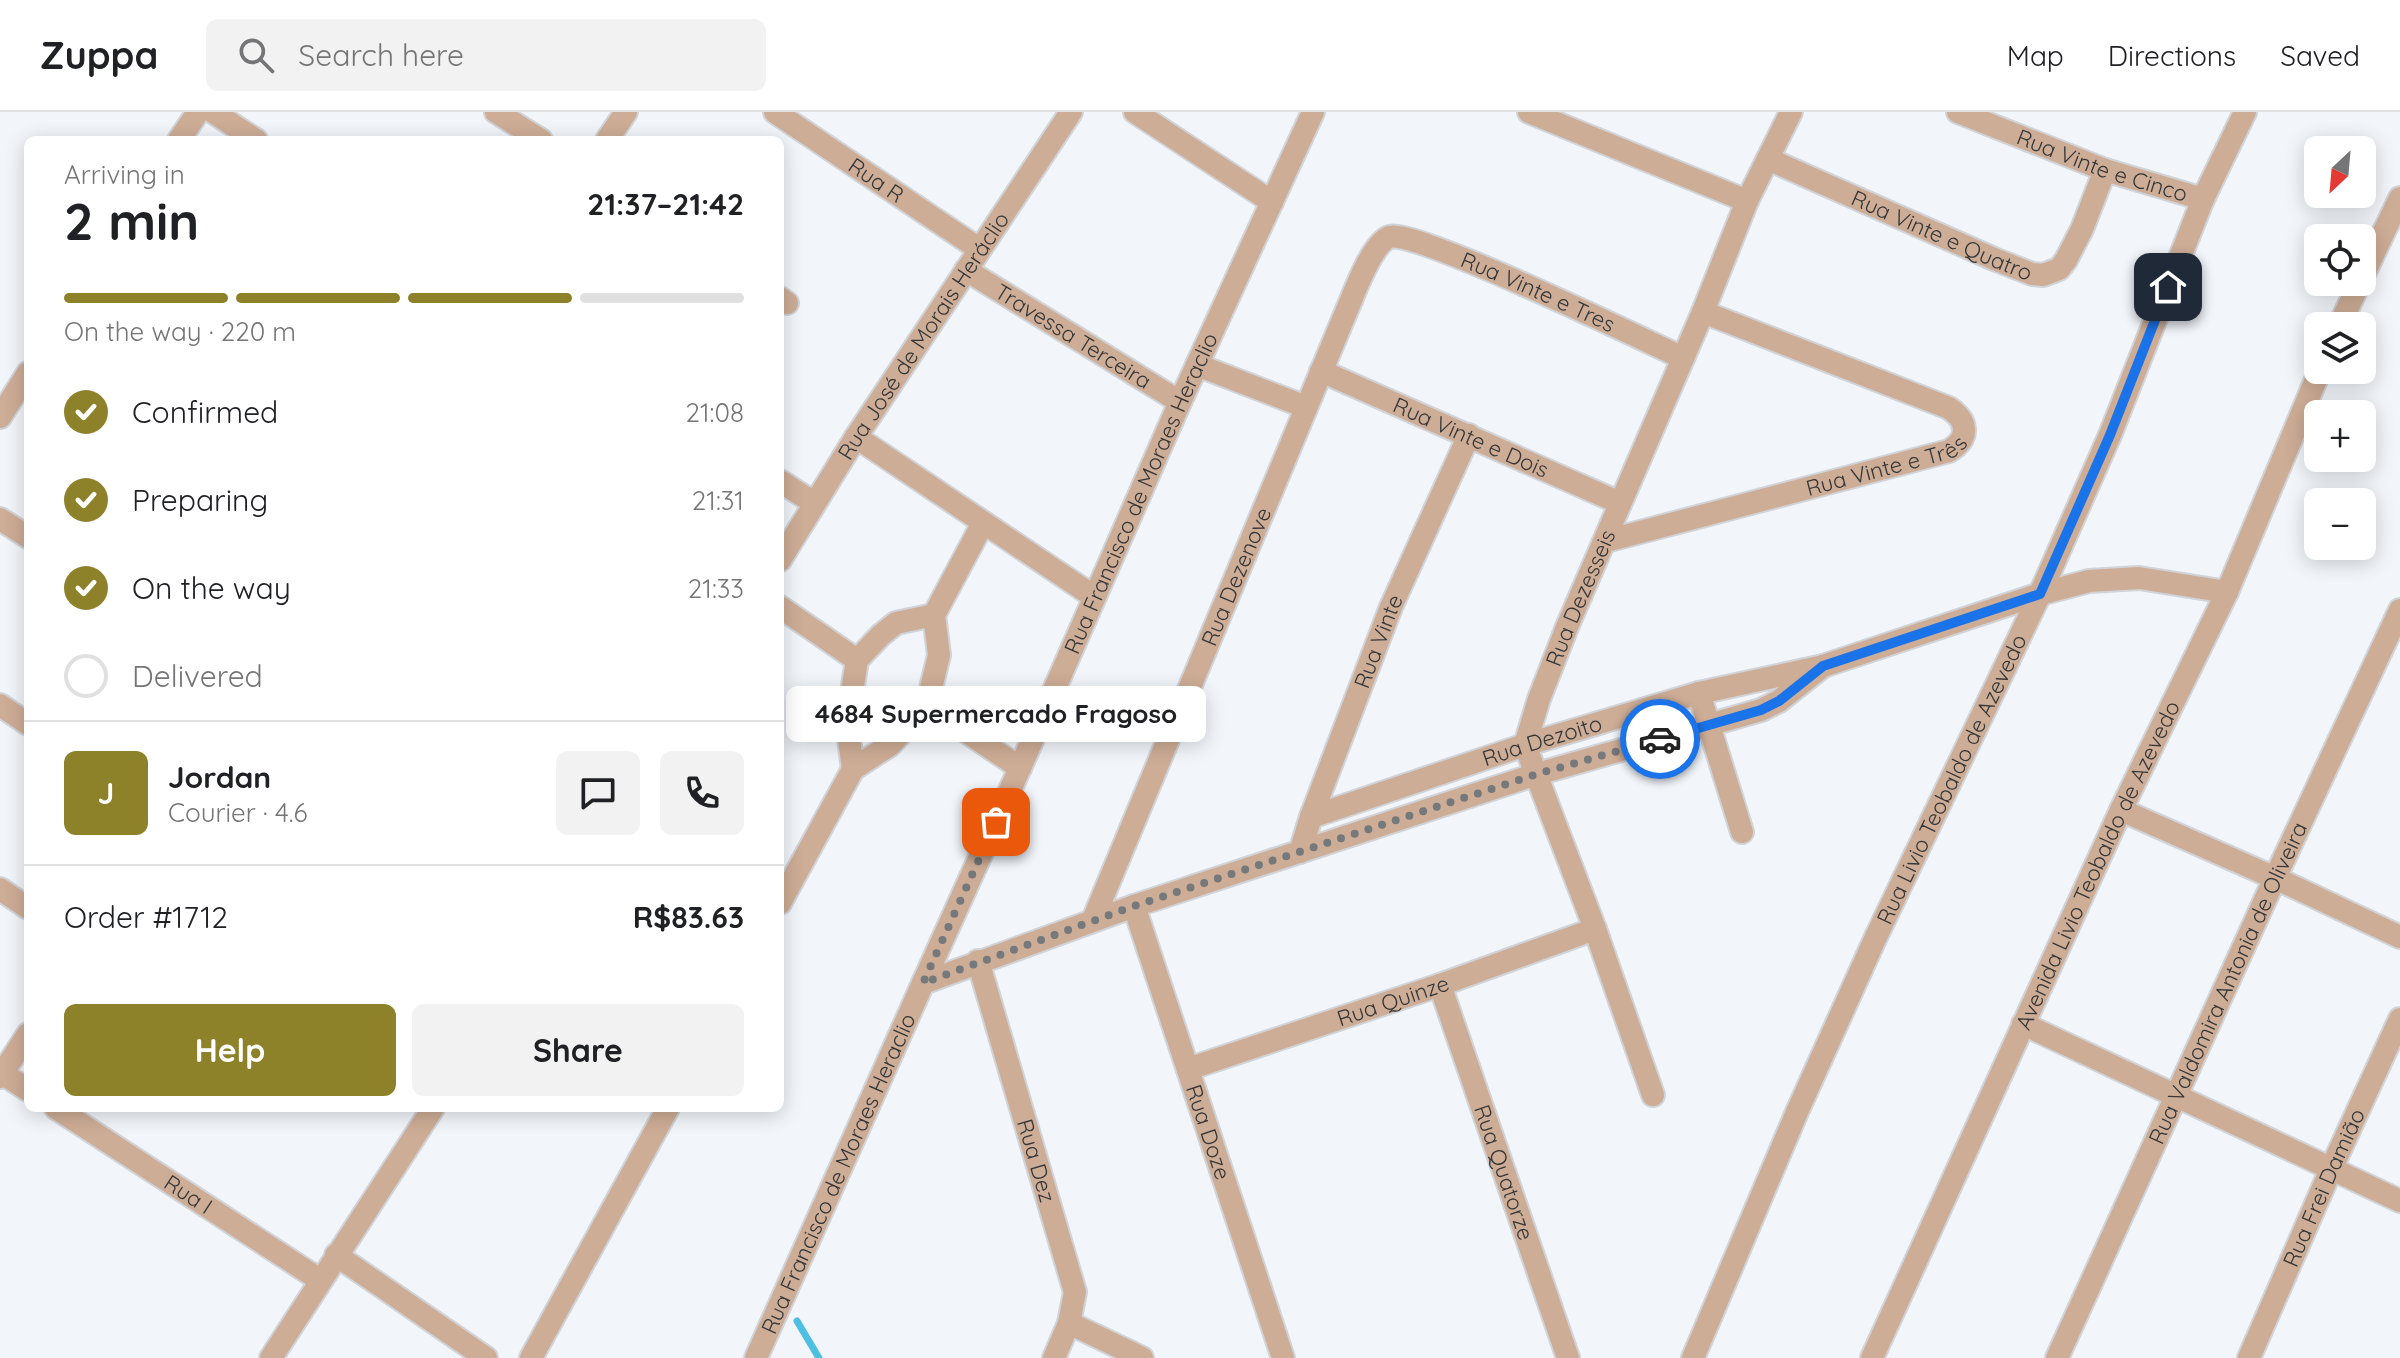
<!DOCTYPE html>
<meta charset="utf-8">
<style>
:root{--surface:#fff;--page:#f2f2f2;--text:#202124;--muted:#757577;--line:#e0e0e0;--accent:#8d8229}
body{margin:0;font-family:Quicksand,sans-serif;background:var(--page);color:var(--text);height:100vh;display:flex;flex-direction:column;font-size:30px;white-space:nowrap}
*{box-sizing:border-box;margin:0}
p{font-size:26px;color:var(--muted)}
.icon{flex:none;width:44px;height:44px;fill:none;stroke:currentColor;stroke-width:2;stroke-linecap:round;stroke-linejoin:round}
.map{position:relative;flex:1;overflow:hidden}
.panel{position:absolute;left:24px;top:24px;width:760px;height:976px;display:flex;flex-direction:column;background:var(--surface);border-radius:12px;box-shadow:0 4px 20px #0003}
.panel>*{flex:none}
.needle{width:52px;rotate:206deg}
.controls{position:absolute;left:2304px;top:24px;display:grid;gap:16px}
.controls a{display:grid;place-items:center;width:72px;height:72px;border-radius:12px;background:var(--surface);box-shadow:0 4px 20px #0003;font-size:40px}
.pin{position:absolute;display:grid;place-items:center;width:68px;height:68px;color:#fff;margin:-34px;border-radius:16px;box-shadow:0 4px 12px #0006}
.courier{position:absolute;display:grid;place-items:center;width:80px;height:80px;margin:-40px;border:6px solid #1a73e8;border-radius:50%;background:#fff;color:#222;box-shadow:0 2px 10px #0007}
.bubble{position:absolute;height:56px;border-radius:12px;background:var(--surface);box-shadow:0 4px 20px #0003;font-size:26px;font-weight:700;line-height:56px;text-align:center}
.headline em{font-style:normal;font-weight:700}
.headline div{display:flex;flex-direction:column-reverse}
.headline{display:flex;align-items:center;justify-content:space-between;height:136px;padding:0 40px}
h1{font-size:52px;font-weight:700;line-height:60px}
.bar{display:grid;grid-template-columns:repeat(4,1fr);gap:12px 8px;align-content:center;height:96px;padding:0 40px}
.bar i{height:10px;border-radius:6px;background:var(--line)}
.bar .current{background:var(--accent)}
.bar p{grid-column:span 4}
.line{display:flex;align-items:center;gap:20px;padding:0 40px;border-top:2px solid var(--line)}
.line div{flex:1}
.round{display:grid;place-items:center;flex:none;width:84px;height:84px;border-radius:12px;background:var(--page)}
ol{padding:0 40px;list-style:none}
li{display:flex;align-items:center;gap:24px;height:88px}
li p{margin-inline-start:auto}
li .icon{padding:8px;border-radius:50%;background:var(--accent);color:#fff;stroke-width:4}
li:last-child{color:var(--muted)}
li i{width:44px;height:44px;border:4px solid var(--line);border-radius:50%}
.cta{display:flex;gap:16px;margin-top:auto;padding:16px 40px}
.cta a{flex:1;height:92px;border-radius:12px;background:var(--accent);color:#fff;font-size:32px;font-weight:700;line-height:92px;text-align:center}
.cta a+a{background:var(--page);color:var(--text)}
header{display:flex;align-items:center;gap:48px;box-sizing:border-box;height:112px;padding:0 40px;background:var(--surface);border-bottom:2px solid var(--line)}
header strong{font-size:38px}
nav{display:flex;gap:44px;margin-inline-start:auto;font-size:28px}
.search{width:560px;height:72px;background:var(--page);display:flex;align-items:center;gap:20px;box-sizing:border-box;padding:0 28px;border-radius:12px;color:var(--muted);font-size:30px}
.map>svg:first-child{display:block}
</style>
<header>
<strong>Zuppa</strong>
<div class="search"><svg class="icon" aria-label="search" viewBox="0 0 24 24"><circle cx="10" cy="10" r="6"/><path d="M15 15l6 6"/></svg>Search here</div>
<nav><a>Map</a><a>Directions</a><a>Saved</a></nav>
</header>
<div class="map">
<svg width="2400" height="1246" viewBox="0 0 2400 1246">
<rect width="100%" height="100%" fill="#f2f6fb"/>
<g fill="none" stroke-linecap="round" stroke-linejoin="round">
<polyline stroke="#4dc0e1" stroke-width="7" points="797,1209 819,1246"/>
<defs>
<g id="minor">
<polyline points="213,0 256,28"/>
<polyline points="496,0 541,28"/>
<path id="s1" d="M775 0 979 137"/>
<polyline points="1135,0 1272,90"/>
<polyline points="1529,0 1747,89"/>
<path id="s2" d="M1958 0 2105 58 2203 87"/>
<polyline points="179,28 198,0"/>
<polyline points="607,28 626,0"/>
<path id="s3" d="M1768 47 1994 147 2032 162 2043 163 2059 157 2066 148 2082 117 2105 58"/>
<path id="s4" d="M966 158 1180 290"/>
<polyline points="2362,166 2400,86"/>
<polyline points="780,186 787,191"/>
<polyline points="2339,214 2360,170"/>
<polyline points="1197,253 1306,295"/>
<path id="s5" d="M1321 259 1620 391"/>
<polyline points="0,305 28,261"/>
<polyline points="856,325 1093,484"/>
<polyline points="780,369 814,391"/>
<polyline points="0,407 28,425"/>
<path id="s6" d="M1606 429 1949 339C1970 326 1968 309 1949 296L1703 200"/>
<path id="s7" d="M780 448 856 325 1071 0"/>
<polyline points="780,495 857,548"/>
<polyline points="1823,554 2040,482 2089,469 2139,466 2227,480"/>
<polyline points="1699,581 1742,720"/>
<polyline points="0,593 28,612"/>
<polyline points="927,593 1020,656"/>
<polyline points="853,657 847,611 857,548 881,523 896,511 934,503"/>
<polyline points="2121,698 2275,766 2400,825"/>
<path id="s8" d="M1311 705 1391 495 1469 323"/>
<polyline points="0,777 28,796"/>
<polyline points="780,791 853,657 890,633 927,593 939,543 934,503 983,411"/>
<path id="s9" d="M1134 794 1283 1246"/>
<path id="s10" d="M1093 808 1349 193C1356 176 1372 133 1389 125 1411 115 1646 229 1683 246"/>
<path id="s11" d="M978 849 1075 1180 1069 1211 1054 1246"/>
<path id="s12" d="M923 871 1020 656 1180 290 1313 0"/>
<path id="s13" d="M1440 873 1568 1246"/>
<polyline points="2023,912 2400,1089"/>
<path id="s14" d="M1188 957 1440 873 1595 817"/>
<polyline points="0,960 28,978"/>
<polyline points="0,965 28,922"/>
<path id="s15" d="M1653 983 1595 817 1525 633 1539 587 1567 515 1703 200 1747 89 1791 0"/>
<path id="s16" d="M56 996 320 1168"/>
<polyline points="336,1143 486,1246"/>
<polyline points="1069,1211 1142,1246"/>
<polyline points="271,1246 433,996"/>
<polyline points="531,1246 668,996"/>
<path id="s17" d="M1693 1246 1797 1000 1875 827 2040 482 2110 323 2203 87 2245 0"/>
<path id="s18" d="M1872 1246 2121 698 2227 480 2320 258"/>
<path id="s19" d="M2057 1246 2275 766 2400 498"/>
<path id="s20" d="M2249 1246 2332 1055 2400 907"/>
</g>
<g id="tertiary">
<path id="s21" d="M1300 740 1311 705 1525 633 1699 581 1819 555"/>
<path id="s22" d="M756 1246 923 871 1134 794 1537 662 1761 598 1779 589 1823 554"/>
</g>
</defs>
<use href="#minor" stroke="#d0d3d8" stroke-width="26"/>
<use href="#tertiary" stroke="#d0d3d8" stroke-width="26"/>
<use href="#minor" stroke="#cead96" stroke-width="22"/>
<use href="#tertiary" stroke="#cead96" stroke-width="22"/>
</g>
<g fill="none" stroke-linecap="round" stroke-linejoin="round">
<polyline stroke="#76797c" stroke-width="8" stroke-dasharray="0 14.4" points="996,710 923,871 1134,794 1537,662 1660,627"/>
<polyline stroke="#1a73e8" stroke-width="10" points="1660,627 1761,598 1779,589 1823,554 2040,482 2110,323 2168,175"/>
</g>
<g text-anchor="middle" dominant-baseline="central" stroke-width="6" stroke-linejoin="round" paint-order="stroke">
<g font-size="22" fill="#343638" stroke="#fff">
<text stroke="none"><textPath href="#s2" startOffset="154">Rua Vinte e Cinco</textPath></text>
<text stroke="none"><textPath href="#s1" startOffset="122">Rua R</textPath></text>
<text stroke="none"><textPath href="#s3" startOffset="190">Rua Vinte e Quatro</textPath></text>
<text stroke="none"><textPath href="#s10" startOffset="906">Rua Vinte e Tres</textPath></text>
<text stroke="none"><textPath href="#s7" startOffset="266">Rua José de Morais Heráclio</textPath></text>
<text stroke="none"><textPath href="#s4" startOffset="126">Travessa Terceira</textPath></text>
<text stroke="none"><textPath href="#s5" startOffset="164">Rua Vinte e Dois</textPath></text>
<text stroke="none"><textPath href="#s6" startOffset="290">Rua Vinte e Três</textPath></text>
<text stroke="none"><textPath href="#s12" startOffset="536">Rua Francisco de Moraes Heraclio</textPath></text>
<text stroke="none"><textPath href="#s10" startOffset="372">Rua Dezenove</textPath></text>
<text stroke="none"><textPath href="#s15" startOffset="530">Rua Dezesseis</textPath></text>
<text stroke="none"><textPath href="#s8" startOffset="188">Rua Vinte</textPath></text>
<text stroke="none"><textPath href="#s21" startOffset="280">Rua Dezoito</textPath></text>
<text stroke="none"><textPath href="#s17" startOffset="634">Rua Livio Teobaldo de Azevedo</textPath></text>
<text stroke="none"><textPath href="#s18" startOffset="542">Avenida Livio Teobaldo de Azevedo</textPath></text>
<text stroke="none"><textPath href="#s19" startOffset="412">Rua Valdomira Antonia de Oliveira</textPath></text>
<text stroke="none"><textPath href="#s14" startOffset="216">Rua Quinze</textPath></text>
<text stroke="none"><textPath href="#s9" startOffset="238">Rua Doze</textPath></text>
<text stroke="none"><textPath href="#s11" startOffset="208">Rua Dez</textPath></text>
<text stroke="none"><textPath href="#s13" startOffset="198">Rua Quatorze</textPath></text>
<text stroke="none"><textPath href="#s22" startOffset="202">Rua Francisco de Moraes Heraclio</textPath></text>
<text stroke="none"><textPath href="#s20" startOffset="186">Rua Frei Damião</textPath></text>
<text stroke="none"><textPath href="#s16" startOffset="158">Rua I</textPath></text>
</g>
</g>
</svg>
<div class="controls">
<a><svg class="needle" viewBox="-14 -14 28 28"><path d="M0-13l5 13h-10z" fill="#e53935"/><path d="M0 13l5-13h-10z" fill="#757577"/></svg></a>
<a><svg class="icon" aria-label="locate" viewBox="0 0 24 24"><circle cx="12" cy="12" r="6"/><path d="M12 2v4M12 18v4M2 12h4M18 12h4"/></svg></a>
<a><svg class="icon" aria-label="layers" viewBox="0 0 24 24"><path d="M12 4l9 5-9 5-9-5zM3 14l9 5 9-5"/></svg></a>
<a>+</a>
<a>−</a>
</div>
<div class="pin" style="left:996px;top:710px;background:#ea580c"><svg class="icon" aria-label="bag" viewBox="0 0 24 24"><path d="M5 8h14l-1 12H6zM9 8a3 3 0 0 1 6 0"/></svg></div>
<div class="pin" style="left:2168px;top:175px;background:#1f2937"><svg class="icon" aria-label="home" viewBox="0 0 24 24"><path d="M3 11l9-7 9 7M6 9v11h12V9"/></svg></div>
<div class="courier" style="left:1660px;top:627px"><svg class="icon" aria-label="car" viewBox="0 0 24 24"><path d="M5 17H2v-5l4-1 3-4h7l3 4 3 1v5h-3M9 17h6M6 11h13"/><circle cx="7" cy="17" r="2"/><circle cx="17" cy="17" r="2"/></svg></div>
<div class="bubble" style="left:786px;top:574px;width:420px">4684 Supermercado Fragoso</div>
<section class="panel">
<div class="headline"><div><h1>2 min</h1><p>Arriving in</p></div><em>21:37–21:42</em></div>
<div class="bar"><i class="current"></i><i class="current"></i><i class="current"></i><i></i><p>On the way · 220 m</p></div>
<ol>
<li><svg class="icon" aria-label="check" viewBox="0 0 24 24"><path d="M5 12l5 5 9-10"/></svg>Confirmed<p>21:08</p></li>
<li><svg class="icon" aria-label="check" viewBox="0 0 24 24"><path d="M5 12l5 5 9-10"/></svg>Preparing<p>21:31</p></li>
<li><svg class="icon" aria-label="check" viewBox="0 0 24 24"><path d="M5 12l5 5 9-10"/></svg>On the way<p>21:33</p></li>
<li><i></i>Delivered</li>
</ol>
<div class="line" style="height:144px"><b class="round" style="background:var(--accent);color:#fff">J</b><div><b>Jordan</b><p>Courier · 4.6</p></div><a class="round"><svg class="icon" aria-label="chat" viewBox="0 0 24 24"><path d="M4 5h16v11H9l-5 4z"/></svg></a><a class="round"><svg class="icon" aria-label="phone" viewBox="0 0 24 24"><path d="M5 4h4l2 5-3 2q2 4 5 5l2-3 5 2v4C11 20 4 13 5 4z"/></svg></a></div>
<div class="line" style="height:104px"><div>Order #1712</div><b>R$83.63</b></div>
<div class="cta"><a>Help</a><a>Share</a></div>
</section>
</div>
